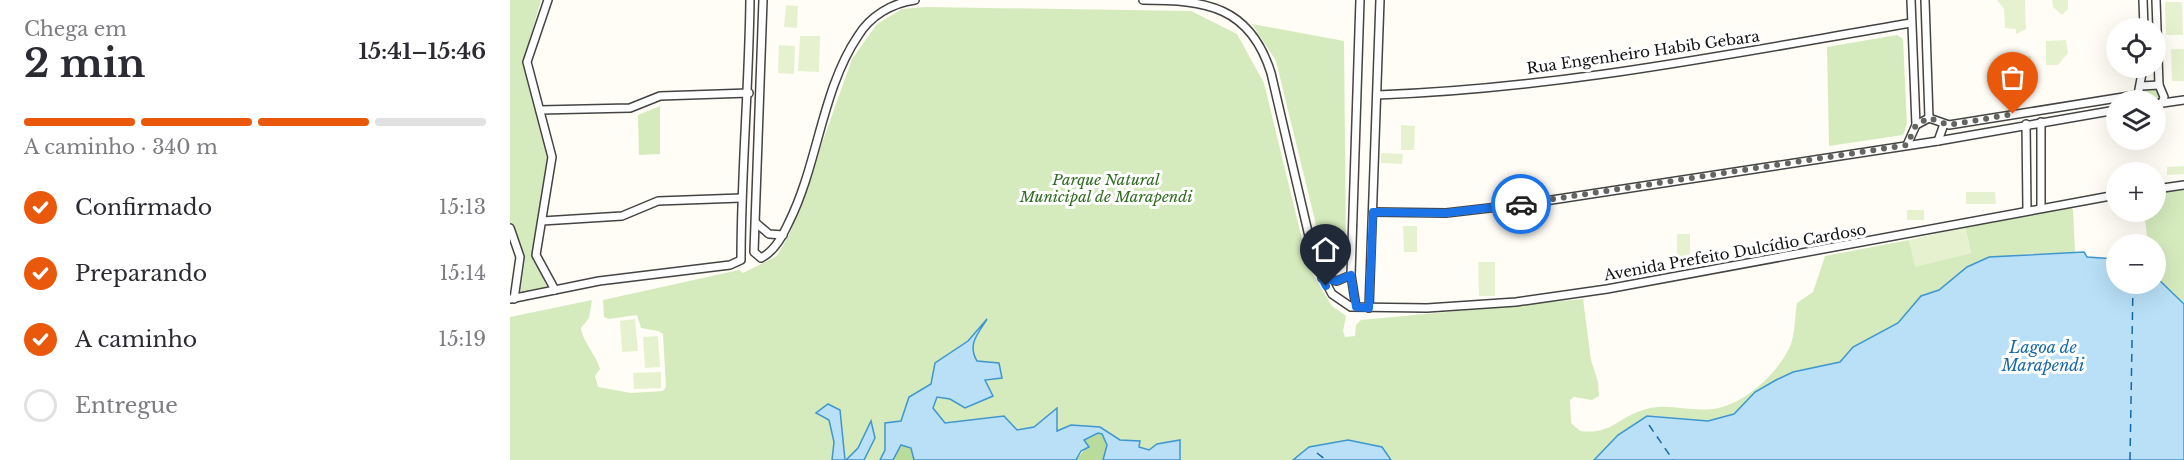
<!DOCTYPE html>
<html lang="pt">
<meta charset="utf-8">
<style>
:root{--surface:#fff;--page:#f7f7f7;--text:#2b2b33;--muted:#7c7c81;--line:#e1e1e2;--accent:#ea580c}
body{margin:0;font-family:"Libre Baskerville",serif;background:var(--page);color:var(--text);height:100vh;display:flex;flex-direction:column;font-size:22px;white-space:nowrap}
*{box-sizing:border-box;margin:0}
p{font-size:20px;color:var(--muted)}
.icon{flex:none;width:33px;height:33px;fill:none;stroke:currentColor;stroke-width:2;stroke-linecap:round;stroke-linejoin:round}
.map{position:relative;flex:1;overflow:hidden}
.drawer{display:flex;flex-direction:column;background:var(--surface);width:510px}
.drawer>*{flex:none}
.buttons{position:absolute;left:1596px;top:18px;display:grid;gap:12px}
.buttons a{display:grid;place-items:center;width:60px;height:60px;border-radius:50%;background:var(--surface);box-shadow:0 6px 24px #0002;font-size:30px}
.pin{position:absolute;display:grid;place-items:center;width:51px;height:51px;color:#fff;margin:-62px -26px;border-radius:50% 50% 50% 0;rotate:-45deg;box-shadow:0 0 6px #0007}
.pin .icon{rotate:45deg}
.courier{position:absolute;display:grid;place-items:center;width:60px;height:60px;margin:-30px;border:4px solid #1a73e8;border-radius:50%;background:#fff;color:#222;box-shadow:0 2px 8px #0007}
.head em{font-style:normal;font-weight:700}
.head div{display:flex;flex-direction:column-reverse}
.head{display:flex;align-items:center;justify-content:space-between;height:102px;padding:0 24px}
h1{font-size:39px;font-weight:700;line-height:45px}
.bar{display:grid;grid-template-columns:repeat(4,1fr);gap:9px 6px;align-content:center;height:72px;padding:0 24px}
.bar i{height:8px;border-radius:4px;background:var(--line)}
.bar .selected{background:var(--accent)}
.bar p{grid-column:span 4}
ol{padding:0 24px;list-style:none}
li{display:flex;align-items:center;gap:18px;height:66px}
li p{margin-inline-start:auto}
li .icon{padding:6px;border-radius:50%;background:var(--accent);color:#fff;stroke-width:4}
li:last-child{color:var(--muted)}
li i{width:33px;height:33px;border:3px solid var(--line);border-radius:50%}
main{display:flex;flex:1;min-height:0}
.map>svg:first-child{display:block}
</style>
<main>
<section class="drawer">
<div class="head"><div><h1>2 min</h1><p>Chega em</p></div><em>15:41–15:46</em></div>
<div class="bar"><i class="selected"></i><i class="selected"></i><i class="selected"></i><i></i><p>A caminho · 340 m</p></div>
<ol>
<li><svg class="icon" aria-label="check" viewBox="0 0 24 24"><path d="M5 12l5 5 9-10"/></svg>Confirmado<p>15:13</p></li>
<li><svg class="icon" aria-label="check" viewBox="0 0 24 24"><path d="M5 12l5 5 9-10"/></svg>Preparando<p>15:14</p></li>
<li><svg class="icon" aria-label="check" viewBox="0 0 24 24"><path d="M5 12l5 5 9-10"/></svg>A caminho<p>15:19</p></li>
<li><i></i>Entregue</li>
</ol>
</section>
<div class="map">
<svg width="1674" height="460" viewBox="0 0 1674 460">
<rect width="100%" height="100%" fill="#fffdf5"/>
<g fill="#d5ebbd">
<polygon points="0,0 31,0 14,60 38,156 22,252 37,288 10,293 15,260 0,221"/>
<path d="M416 7 681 11 727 34 754 83 799 268 822 306 836 316 833 331 835 337 845 336 846 325 851 320 1073 299 1081 360 1088 382 1089 396 1082 400 1064 397 1060 400 1061 423 1070 431C1101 435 1107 418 1133 410 1156 402 1179 412 1202 409 1233 406 1269 373 1281 344 1285 332 1285 316 1287 303L1303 292 1315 256 1399 240 1406 266 1461 253 1455 227 1498 216 1560 206 1563 210 1565 253 1517 254 1457 267 1429 290 1411 297 1388 323 1343 347 1330 362 1283 372 1266 380 1245 392 1224 414 1198 421 1144 416 1108 435 1084 460H881L872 447H799L783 460H670L669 440 648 444 639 450 629 448V441L610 440 590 427 547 431V408L524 427 507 430 494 416 435 423 423 408 427 397 440 399 475 380 462 352 463 343 474 324 458 341 425 363 421 384 399 397 391 421 375 423V450L370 460H354L365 438 335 460 330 410 319 420 324 442 322 460H0V317L82 300 79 318 71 328C73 343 86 354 90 369L85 376 88 387 121 393 153 391 156 387 153 334 148 331 131 328 127 315 99 319 94 317 93 300 229 270 233 273 267 256 280 233 342 59 367 24 392 9Z"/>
<polygon points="742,24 834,41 836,251 835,267 826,272 820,267 810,241 766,61"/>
<polygon points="1387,35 1393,39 1397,124 1393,135 1319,146 1317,47"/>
<polygon points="1638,88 1647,88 1651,93 1650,98 1646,101 1632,100 1631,92"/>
<polygon points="150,106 150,154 129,155 128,115"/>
<polygon points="1674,189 1674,304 1646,277 1646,244 1634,244 1637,236 1634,212 1646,212 1646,194"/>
</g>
<g fill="#b9dc9c">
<polygon points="588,432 592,434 597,445 594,460 566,460 575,449 574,440"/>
<polygon points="391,445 401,448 404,460 383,460"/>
</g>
<g fill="#e6f2cf">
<polygon points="1487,0 1515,0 1516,29 1506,34 1506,29 1495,28 1494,9"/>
<polygon points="1542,0 1558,0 1558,9 1552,15 1543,7"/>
<polygon points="1655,2 1672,2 1673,35 1656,35"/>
<polygon points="276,5 288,6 287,28 274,27"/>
<polygon points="290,36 310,36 309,72 288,71"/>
<polygon points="1556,40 1558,53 1548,65 1536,65 1536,41"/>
<polygon points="269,45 285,46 284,74 268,73"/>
<polygon points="1661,49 1674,49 1674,81 1662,81"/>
<polygon points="1502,56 1521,56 1521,81 1507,92 1495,92 1493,78 1500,76 1500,59"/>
<polygon points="891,125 905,126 904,150 891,150"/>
<polygon points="871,153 893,154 892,164 871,163"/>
<polygon points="1674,166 1674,174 1657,175 1657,167"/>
<polygon points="1456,192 1485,192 1486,204 1456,204"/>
<rect x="1397" y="210" width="17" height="10"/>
<polygon points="893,226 907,226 907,252 894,252"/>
<polygon points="1455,227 1461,253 1405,267 1399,240"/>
<rect x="1167" y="234" width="13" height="27"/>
<polygon points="968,262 985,262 985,296 969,296"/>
<polygon points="125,319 128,351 112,352 110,321"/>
<polygon points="148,336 150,367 135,368 133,337"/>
<polygon points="151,372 151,388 124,389 123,373"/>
</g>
<g fill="#b9e0f7" stroke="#3f96cf" stroke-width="1.5">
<polygon points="1574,252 1577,257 1606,259 1606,284 1646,284 1646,277 1674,304 1674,460 1084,460 1108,435 1137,416 1198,421 1224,414 1245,392 1266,380 1283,372 1330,362 1343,347 1388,323 1411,296 1429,290 1457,267 1479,257"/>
<path d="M477 319C468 334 457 344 467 361L489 363 492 378 475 380 483 396 455 408 440 399 427 397 423 408 435 423 494 416 507 430 524 427 547 408V431L561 425 590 427 610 440 630 441 629 447 639 450 647 444 670 440V460H593L597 445 592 434 588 433 574 440 579 447 571 451 566 460H404L401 448 391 445 383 460H370L375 450V423L391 421 399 397 421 384 425 363 458 341Z"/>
<polygon points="318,404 330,410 335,460 322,460 324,442 319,420 306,413"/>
<polygon points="361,421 365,438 354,460 336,460 348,448"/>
<polygon points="838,440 872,447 881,460 783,460 799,447"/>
</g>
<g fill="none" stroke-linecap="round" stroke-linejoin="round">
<g stroke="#1768a6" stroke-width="1.5" stroke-dasharray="8 6" stroke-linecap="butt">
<polyline points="1139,425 1163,460"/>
<polyline points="807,453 816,460"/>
<polyline points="1620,460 1623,284"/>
</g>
<defs>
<g id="minor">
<polyline points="38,0 17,62 42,157 26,255 45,290"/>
<path d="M253 0 244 252 251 258C265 251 273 235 279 222 308 164 312 89 348 36 360 16 382 3 405 0"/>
<path d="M633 0C696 0 740 6 761 73L802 249"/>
<polyline points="1415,0 1419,118"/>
<polyline points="1633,0 1634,28"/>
<polyline points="1646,0 1649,85 1654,97 1652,103"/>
<polyline points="1631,86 1649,85"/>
<path d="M867 95C1047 89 1224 53 1401 23"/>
<polyline points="1627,100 1633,68"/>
<polyline points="1646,104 1674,100"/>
<polyline points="30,110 120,108 150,96 239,93"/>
<polyline points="1531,122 1531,207"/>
<polyline points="1516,124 1517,210"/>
<polyline points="1406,125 1419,118 1439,125 1626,95"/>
<polyline points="1428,141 1434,124"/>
<polyline points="1397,145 1406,125 1401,0"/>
<polyline points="1646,189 1674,185"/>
<polyline points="863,212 936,213 1022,203 1428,141 1606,110"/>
<polyline points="32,221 112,216 148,201 231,198"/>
<polyline points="246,223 259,234 273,235"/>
<polyline points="0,228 10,257 4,299"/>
<polyline points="806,264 822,294 841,307 917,308 1006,302 1097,289 1606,195"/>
<polyline points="812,278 827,281 841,275"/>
<path d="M0 299 89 281 220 265 231 260C231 173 239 87 240 0"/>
<polyline points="846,307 841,275 850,0"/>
<polyline points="859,308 870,0"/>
</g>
</defs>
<use href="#minor" stroke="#444" stroke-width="10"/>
<use href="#minor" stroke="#fff" stroke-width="7"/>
</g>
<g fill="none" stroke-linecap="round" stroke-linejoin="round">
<polyline stroke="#646461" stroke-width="6" stroke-dasharray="0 10.8" points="1011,204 1397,145 1406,125 1419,118 1439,125 1503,114"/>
<polyline stroke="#1a73e8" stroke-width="8" points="816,286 812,278 826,281 841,275 846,307 859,308 863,212 936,213 1011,204"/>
</g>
<g text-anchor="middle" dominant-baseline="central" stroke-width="6" stroke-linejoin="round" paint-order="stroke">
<g font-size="15" fill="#111" stroke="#fff">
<text transform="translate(1133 52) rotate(-8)">Rua Engenheiro Habib Gebara</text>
<text transform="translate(1225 252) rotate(-10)">Avenida Prefeito Dulcídio Cardoso</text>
</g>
<g font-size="15" font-style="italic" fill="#2f6b1f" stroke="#fff">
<text x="596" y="179">Parque Natural<tspan x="596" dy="17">Municipal de Marapendi</tspan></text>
</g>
<g font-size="16" font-style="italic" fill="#1768a6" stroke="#fff">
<text x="1533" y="347">Lagoa de<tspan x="1533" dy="18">Marapendi</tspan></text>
</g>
</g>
</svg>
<div class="buttons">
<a><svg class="icon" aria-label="locate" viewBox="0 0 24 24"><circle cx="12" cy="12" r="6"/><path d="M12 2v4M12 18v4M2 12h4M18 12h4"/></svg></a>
<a><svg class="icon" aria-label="layers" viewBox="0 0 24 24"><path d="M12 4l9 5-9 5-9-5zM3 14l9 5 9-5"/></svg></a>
<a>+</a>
<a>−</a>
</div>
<div class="pin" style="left:1503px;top:114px;background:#ea580c"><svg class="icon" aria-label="bag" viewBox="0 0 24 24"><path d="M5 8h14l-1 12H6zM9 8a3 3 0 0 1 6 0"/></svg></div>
<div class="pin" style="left:816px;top:286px;background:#1f2937"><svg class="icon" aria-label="home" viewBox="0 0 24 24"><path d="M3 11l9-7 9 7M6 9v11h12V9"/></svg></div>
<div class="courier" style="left:1011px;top:204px"><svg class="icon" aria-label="car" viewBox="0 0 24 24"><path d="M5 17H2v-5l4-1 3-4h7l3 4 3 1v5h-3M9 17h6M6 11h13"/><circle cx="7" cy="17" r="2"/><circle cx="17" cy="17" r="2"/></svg></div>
</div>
</main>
